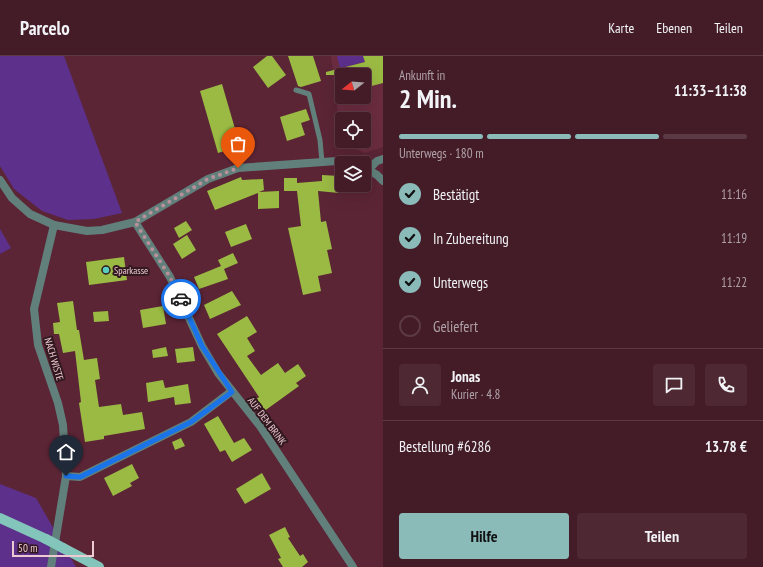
<!DOCTYPE html>
<html lang="de">
<meta charset="utf-8">
<style>
:root{--surface:#441c28;--page:#4e2934;--text:#f1f3f6;--muted:#afa1a8;--line:#5c3a45;--accent:#8bbbb9}
body{margin:0;font-family:"PT Sans Narrow",sans-serif;background:var(--page);color:var(--text);height:100vh;display:flex;flex-direction:column;font-size:15px;white-space:nowrap}
*{box-sizing:border-box;margin:0}
p{font-size:13px;color:var(--muted)}
.icon{flex:none;width:22px;height:22px;fill:none;stroke:currentColor;stroke-width:2;stroke-linecap:round;stroke-linejoin:round}
.map{position:relative;flex:1;overflow:hidden}
.details{display:flex;flex-direction:column;background:var(--surface);width:380px}
.details>*{flex:none}
.needle{width:26px;rotate:253deg}
.buttons{position:absolute;left:335px;top:12px;display:grid;gap:8px}
.buttons a{display:grid;place-items:center;width:36px;height:36px;border-radius:4px;background:var(--surface);box-shadow:0 4px 16px #0002,0 0 0 1px var(--line);font-size:20px}
.scale{position:absolute;left:12px;bottom:10px;width:82px;box-sizing:border-box;padding-left:4px;border:2px solid #edcad2;border-top:0;font-size:11px;line-height:14px;white-space:nowrap;color:#edcad2;-webkit-text-stroke:3px #31181f;paint-order:stroke}
.pin{position:absolute;display:grid;place-items:center;width:34px;height:34px;color:#fff;margin:-41px -17px;border-radius:50% 50% 50% 0;rotate:-45deg;box-shadow:0 0 4px #0007}
.pin .icon{rotate:45deg}
.courier{position:absolute;display:grid;place-items:center;width:40px;height:40px;margin:-20px;border:3px solid #1a73e8;border-radius:50%;background:#fff;color:#222;box-shadow:0 1px 5px #0007}
.overview em{font-style:normal;font-weight:800}
.overview div{display:flex;flex-direction:column-reverse}
.overview{display:flex;align-items:center;justify-content:space-between;height:68px;padding:0 16px}
h1{font-size:26px;font-weight:800;line-height:30px}
.bar{display:grid;grid-template-columns:repeat(4,1fr);gap:6px 4px;align-content:center;height:48px;padding:0 16px}
.bar i{height:5px;border-radius:3px;background:var(--line)}
.bar .active{background:var(--accent)}
.bar p{grid-column:span 4}
.line{display:flex;align-items:center;gap:10px;padding:0 16px;border-top:1px solid var(--line)}
.line div{flex:1}
.round{display:grid;place-items:center;flex:none;width:42px;height:42px;border-radius:4px;background:var(--page)}
ol{padding:0 16px;list-style:none}
li{display:flex;align-items:center;gap:12px;height:44px}
li p{margin-inline-start:auto}
li .icon{padding:4px;border-radius:50%;background:var(--accent);color:#111;stroke-width:4}
li:last-child{color:var(--muted)}
li i{width:22px;height:22px;border:2px solid var(--line);border-radius:50%}
.cta{display:flex;gap:8px;margin-top:auto;padding:8px 16px}
.cta a{flex:1;height:46px;border-radius:4px;background:var(--accent);color:#111;font-size:16px;font-weight:800;line-height:46px;text-align:center}
.cta a+a{background:var(--page);color:var(--text)}
header{display:flex;align-items:center;gap:24px;box-sizing:border-box;height:56px;padding:0 20px;background:var(--surface);border-bottom:1px solid var(--line)}
header strong{font-size:19px}
nav{display:flex;gap:22px;margin-inline-start:auto;font-size:14px}
main{display:flex;flex:1;min-height:0}
.map>svg:first-child{display:block}
</style>
<header>
<strong>Parcelo</strong>
<nav><a>Karte</a><a>Ebenen</a><a>Teilen</a></nav>
</header>
<main>
<div class="map">
<svg width="383" height="511" viewBox="0 0 383 511">
<rect width="100%" height="100%" fill="#5b2536"/>
<path fill="#6b2c40" fill-rule="evenodd" d="M331 0H383V91L365 97 353 92 342 91ZM342 19H364V41H342ZM342 63H364V85H342Z"/>
<g fill="#5c308b">
<polygon points="0,0 64,0 122,157 94,163 68,164 42,155 14,133 0,110"/>
<polygon points="337,0 363,0 365,6 340,12"/>
<polygon points="0,173 11,192 0,198"/>
<polygon points="0,428 36,442 76,511 0,511"/>
</g>
<g fill="#9bba43">
<polygon points="267,0 272,0 286,19 268,32 253,11"/>
<polygon points="288,0 313,0 321,25 301,31 298,30"/>
<polygon points="363,0 383,0 383,27 364,32 364,19 326,19 326,16 365,6"/>
<polygon points="222,28 240,90 218,97 200,35"/>
<polygon points="306,53 310,64 301,67 305,79 287,85 280,61"/>
<polygon points="322,119 340,120 339,137 318,135 321,166 326,165 332,193 327,194 332,217 318,220 321,235 303,239 288,172 301,170 297,135 284,135 284,122 297,122 297,127 322,125"/>
<polygon points="241,121 242,124 263,123 264,134 259,136 279,135 279,152 258,153 258,137 215,154 207,135"/>
<polygon points="186,165 192,174 179,182 174,172"/>
<polygon points="246,168 252,183 231,191 225,176"/>
<polygon points="187,179 196,194 182,203 173,188"/>
<polygon points="233,197 238,207 224,213 228,223 199,233 194,221 221,210 218,204"/>
<polygon points="124,201 127,224 89,229 86,206"/>
<polygon points="232,235 241,249 210,263 204,249"/>
<polygon points="73,245 77,274 79,274 84,304 97,302 100,323 95,324 99,351 121,348 123,359 142,356 145,373 104,380 104,383 85,386 79,347 81,346 75,295 63,297 59,278 54,278 53,267 60,266 57,247"/>
<polygon points="163,250 166,268 143,272 140,254"/>
<polygon points="108,255 109,265 94,266 93,256"/>
<polygon points="247,260 257,276 247,282 255,295 247,300 261,319 278,307 285,317 298,308 306,320 296,327 299,330 263,356 255,344 259,341 217,278"/>
<polygon points="166,291 168,300 153,302 152,294"/>
<polygon points="193,291 195,305 177,307 175,293"/>
<polygon points="163,324 165,332 188,328 191,347 175,349 174,341 148,346 146,327"/>
<polygon points="218,360 234,387 244,382 252,394 232,406 225,394 220,396 204,368"/>
<polygon points="181,382 185,390 175,394 172,386"/>
<polygon points="132,408 139,422 130,427 132,430 113,440 104,422"/>
<polygon points="262,417 271,433 245,448 236,433"/>
<polygon points="285,471 290,481 288,482 300,500 303,498 308,506 302,511 283,511 278,503 281,502 269,479"/>
</g>
<g fill="none" stroke-linecap="round" stroke-linejoin="round">
<polyline stroke="#61807b" stroke-width="5" points="296,34 309,38 320,84 322,106"/>
<g stroke="#61807b" stroke-width="8">
<polyline points="135,166 170,221 202,290 218,317 260,370 353,511"/>
<polyline points="66,420 80,421 191,366 232,335"/>
<polyline points="51,511 66,420 63,369 58,347 38,289 34,253 54,169"/>
</g>
<g stroke="#61807b" stroke-width="8">
<polyline points="364,111 377,119 383,125"/>
<polyline points="368,114 377,105 383,103"/>
<polyline points="0,124 12,142 30,158 54,169 87,175 102,174 135,166 208,123 238,112 337,105 354,107"/>
</g>
<g stroke="#83c5ba" stroke-width="10">
<polyline points="0,462 46,483"/>
<polyline points="63,492 99,511"/>
</g>
<polyline stroke="#83c5ba" stroke-width="10" points="46,483 63,492"/>
</g>
<g fill="none" stroke-linecap="round" stroke-linejoin="round">
<polyline stroke="#ba909b" stroke-width="4" stroke-dasharray="0 7.2" points="181,243 170,221 135,166 208,123 238,112"/>
<polyline stroke="#1a73e8" stroke-width="5" points="66,420 80,421 191,366 232,336 202,290 181,243"/>
</g>
<circle fill="#5acebd" stroke="#31181f" stroke-width="1.5" cx="106" cy="214" r="4"/>
<g text-anchor="middle" dominant-baseline="central" stroke-width="4" stroke-linejoin="round" paint-order="stroke">
<g font-size="10" fill="#edcad2" stroke="#31181f" text-anchor="start">
<text x="114" y="214">Sparkasse</text>
</g>
<g font-size="10" fill="#edcad2" stroke="#31181f">
<text transform="translate(54 303) rotate(73)">NACH WISTE</text>
<text transform="translate(267 365) rotate(53)">AUF DEM BRINK</text>
</g>
</g>
</svg>
<div class="buttons">
<a><svg class="needle" viewBox="-14 -14 28 28"><path d="M0-13l5 13h-10z" fill="#e53935"/><path d="M0 13l5-13h-10z" fill="#afa1a8"/></svg></a>
<a><svg class="icon" aria-label="locate" viewBox="0 0 24 24"><circle cx="12" cy="12" r="6"/><path d="M12 2v4M12 18v4M2 12h4M18 12h4"/></svg></a>
<a><svg class="icon" aria-label="layers" viewBox="0 0 24 24"><path d="M12 4l9 5-9 5-9-5zM3 14l9 5 9-5"/></svg></a>
</div>
<div class="scale">50 m</div>
<div class="pin" style="left:238px;top:112px;background:#ea580c"><svg class="icon" aria-label="bag" viewBox="0 0 24 24"><path d="M5 8h14l-1 12H6zM9 8a3 3 0 0 1 6 0"/></svg></div>
<div class="pin" style="left:66px;top:420px;background:#1f2937"><svg class="icon" aria-label="home" viewBox="0 0 24 24"><path d="M3 11l9-7 9 7M6 9v11h12V9"/></svg></div>
<div class="courier" style="left:181px;top:243px"><svg class="icon" aria-label="car" viewBox="0 0 24 24"><path d="M5 17H2v-5l4-1 3-4h7l3 4 3 1v5h-3M9 17h6M6 11h13"/><circle cx="7" cy="17" r="2"/><circle cx="17" cy="17" r="2"/></svg></div>
</div>
<section class="details">
<div class="overview"><div><h1>2 Min.</h1><p>Ankunft in</p></div><em>11:33–11:38</em></div>
<div class="bar"><i class="active"></i><i class="active"></i><i class="active"></i><i></i><p>Unterwegs · 180 m</p></div>
<ol>
<li><svg class="icon" aria-label="check" viewBox="0 0 24 24"><path d="M5 12l5 5 9-10"/></svg>Bestätigt<p>11:16</p></li>
<li><svg class="icon" aria-label="check" viewBox="0 0 24 24"><path d="M5 12l5 5 9-10"/></svg>In Zubereitung<p>11:19</p></li>
<li><svg class="icon" aria-label="check" viewBox="0 0 24 24"><path d="M5 12l5 5 9-10"/></svg>Unterwegs<p>11:22</p></li>
<li><i></i>Geliefert</li>
</ol>
<div class="line" style="height:72px"><a class="round"><svg class="icon" aria-label="person" viewBox="0 0 24 24"><circle cx="12" cy="8" r="4"/><path d="M4 21q1-7 8-7t8 7"/></svg></a><div><b>Jonas</b><p>Kurier · 4.8</p></div><a class="round"><svg class="icon" aria-label="chat" viewBox="0 0 24 24"><path d="M4 5h16v11H9l-5 4z"/></svg></a><a class="round"><svg class="icon" aria-label="phone" viewBox="0 0 24 24"><path d="M5 4h4l2 5-3 2q2 4 5 5l2-3 5 2v4C11 20 4 13 5 4z"/></svg></a></div>
<div class="line" style="height:52px"><div>Bestellung #6286</div><b>13.78 €</b></div>
<div class="cta"><a>Hilfe</a><a>Teilen</a></div>
</section>
</main>
